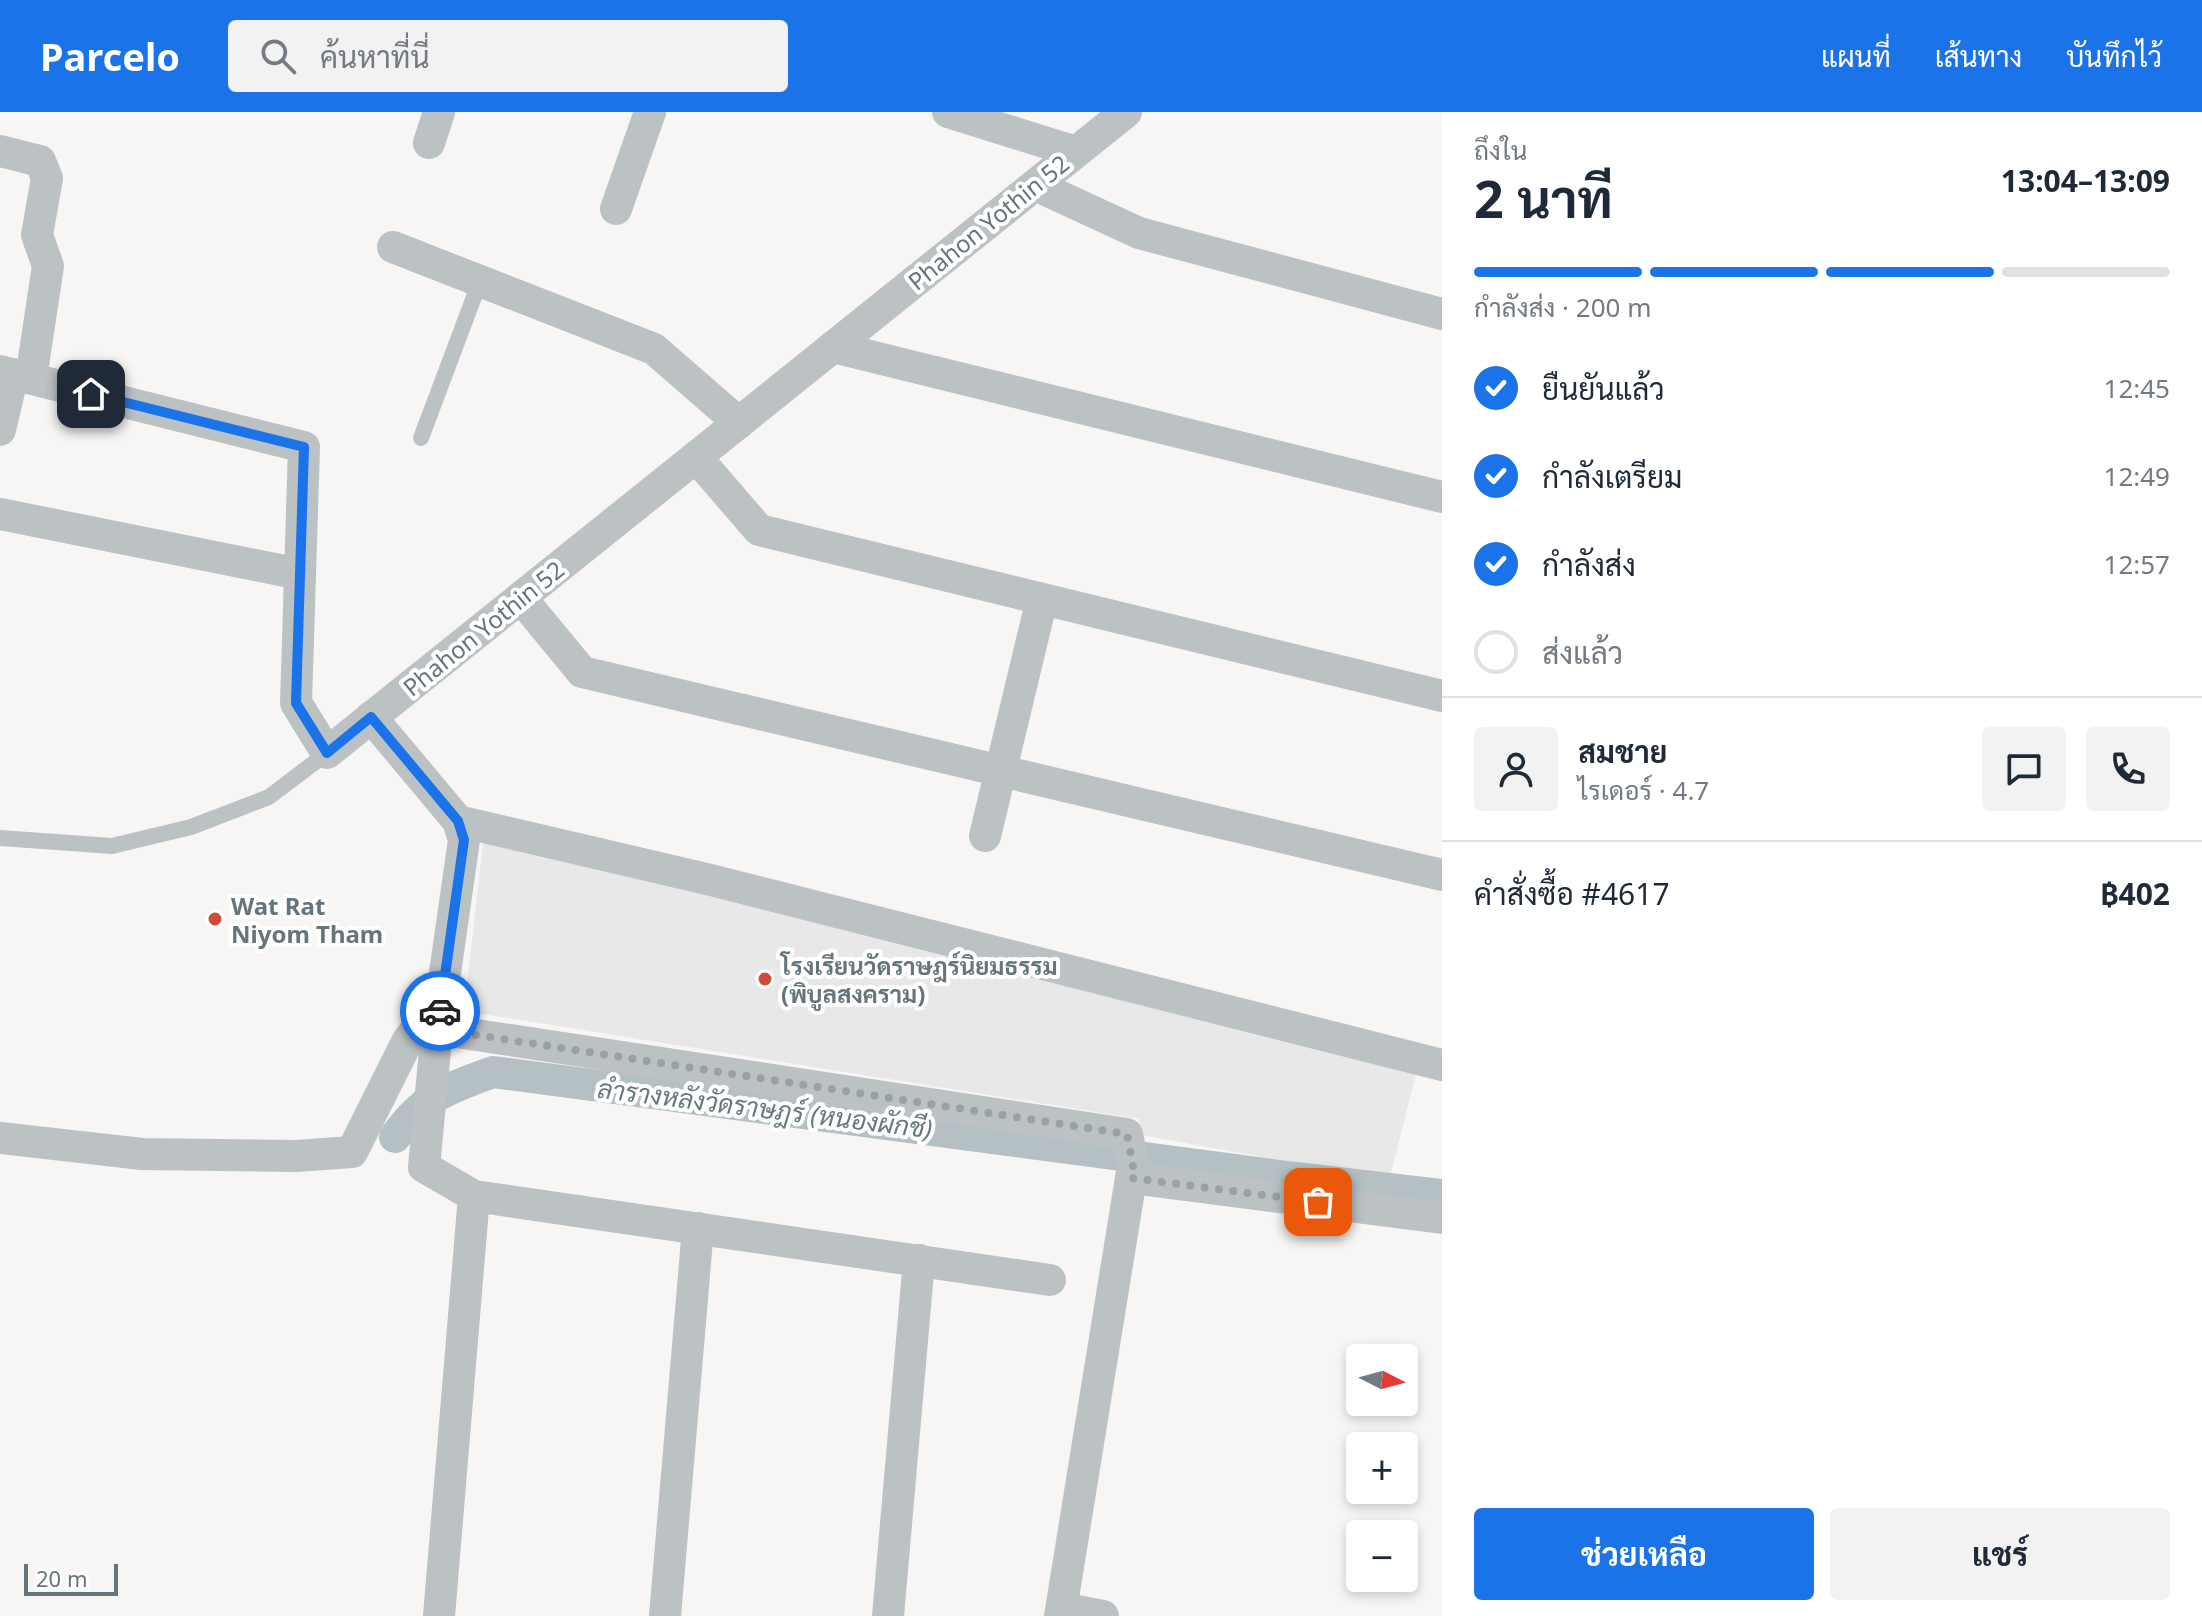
<!DOCTYPE html>
<html lang="th">
<meta charset="utf-8">
<style>
:root{--surface:#fff;--page:#f2f2f3;--text:#1f2937;--muted:#747a83;--line:#e0e1e3;--accent:#1a73e8}
body{margin:0;font-family:"Noto Sans",Sarabun,sans-serif;background:var(--page);color:var(--text);height:100vh;display:flex;flex-direction:column;font-size:30px;white-space:nowrap}
*{box-sizing:border-box;margin:0}
p{font-size:26px;color:var(--muted)}
.icon{flex:none;width:44px;height:44px;fill:none;stroke:currentColor;stroke-width:2;stroke-linecap:round;stroke-linejoin:round}
.map{position:relative;flex:1;overflow:hidden}
.panel{display:flex;flex-direction:column;background:var(--surface);width:760px}
.panel>*{flex:none}
.needle{width:52px;rotate:96deg}
.fabs{position:absolute;left:1346px;top:1232px;display:grid;gap:16px}
.fabs a{display:grid;place-items:center;width:72px;height:72px;border-radius:8px;background:var(--surface);box-shadow:0 4px 12px #0003;font-size:40px}
.scale{position:absolute;left:24px;bottom:20px;width:94px;box-sizing:border-box;padding-left:8px;border:4px solid #65757c;border-top:0;font-size:22px;line-height:28px;white-space:nowrap;color:#65757c;-webkit-text-stroke:6px #fff;paint-order:stroke}
.pin{position:absolute;display:grid;place-items:center;width:68px;height:68px;color:#fff;margin:-34px;border-radius:16px;box-shadow:0 4px 12px #0006}
.courier{position:absolute;display:grid;place-items:center;width:80px;height:80px;margin:-40px;border:6px solid #1a73e8;border-radius:50%;background:#fff;color:#222;box-shadow:0 2px 10px #0007}
.summary em{font-style:normal;font-weight:700}
.summary div{display:flex;flex-direction:column-reverse}
.summary{display:flex;align-items:center;justify-content:space-between;height:136px;padding:0 32px}
h1{font-size:52px;font-weight:700;line-height:60px}
.bar{display:grid;grid-template-columns:repeat(4,1fr);gap:12px 8px;align-content:center;height:96px;padding:0 32px}
.bar i{height:10px;border-radius:6px;background:var(--line)}
.bar .current{background:var(--accent)}
.bar p{grid-column:span 4}
.line{display:flex;align-items:center;gap:20px;padding:0 32px;border-top:2px solid var(--line)}
.line div{flex:1}
.round{display:grid;place-items:center;flex:none;width:84px;height:84px;border-radius:8px;background:var(--page)}
ol{padding:0 32px;list-style:none}
li{display:flex;align-items:center;gap:24px;height:88px}
li p{margin-inline-start:auto}
li .icon{padding:8px;border-radius:50%;background:var(--accent);color:#fff;stroke-width:4}
li:last-child{color:var(--muted)}
li i{width:44px;height:44px;border:4px solid var(--line);border-radius:50%}
.button{display:flex;gap:16px;margin-top:auto;padding:16px 32px}
.button a{flex:1;height:92px;border-radius:8px;background:var(--accent);color:#fff;font-size:32px;font-weight:700;line-height:92px;text-align:center}
.button a+a{background:var(--page);color:var(--text)}
header{display:flex;align-items:center;gap:48px;box-sizing:border-box;height:112px;padding:0 40px;background:var(--accent);color:#fff}
header strong{font-size:38px}
nav{display:flex;gap:44px;margin-inline-start:auto;font-size:28px}
.search{width:560px;height:72px;background:var(--page);display:flex;align-items:center;gap:20px;box-sizing:border-box;padding:0 28px;border-radius:8px;color:var(--muted);font-size:30px}
main{display:flex;flex:1;min-height:0}
.map>svg:first-child{display:block}
</style>
<header>
<strong>Parcelo</strong>
<div class="search"><svg class="icon" aria-label="search" viewBox="0 0 24 24"><circle cx="10" cy="10" r="6"/><path d="M15 15l6 6"/></svg>ค้นหาที่นี่</div>
<nav><a>แผนที่</a><a>เส้นทาง</a><a>บันทึกไว้</a></nav>
</header>
<main>
<div class="map">
<svg width="1442" height="1504" viewBox="0 0 1442 1504">
<rect width="100%" height="100%" fill="#f7f6f4"/>
<polygon fill="#e7e8e7" points="484,723 1417,958 1389,1068 1141,1023 1139,1007 464,899"/>
<g fill="none" stroke-linecap="round" stroke-linejoin="round">
<path stroke="#b4c0c3" stroke-width="32" d="M395 1025C424 984 447 977 493 960L1280 1064 1442 1083"/>
<g stroke="#bcc1c3" stroke-width="16">
<polyline points="421,326 480,169"/>
<polyline points="0,726 112,734 191,715 269,685 327,641"/>
</g>
<g stroke="#bcc1c3" stroke-width="32">
<polyline points="948,0 1076,40"/>
<polyline points="429,31 439,0"/>
<polyline points="0,39 40,49 47,66 37,123 48,154 31,266"/>
<polyline points="1035,73 1139,121 1442,202"/>
<polyline points="616,97 650,0"/>
<polyline points="393,135 654,237 739,311"/>
<polyline points="833,235 1442,385"/>
<polyline points="0,259 304,335 296,591 327,641 1126,0"/>
<polyline points="0,318 13,262"/>
<polyline points="696,345 759,418 1442,584"/>
<polyline points="0,402 300,462"/>
<polyline points="521,486 582,560 1442,763"/>
<polyline points="371,605 458,709 464,728 437,917 424,1055 474,1084 1050,1168"/>
<polyline points="458,709 711,768 1442,953"/>
<polyline points="985,724 1042,487"/>
<polyline points="0,1026 142,1042 296,1044 352,1040 408,928 417,917 437,917 1127,1022 1133,1053 1131,1066"/>
<polyline points="1062,1496 1103,1504"/>
<polyline points="439,1504 474,1084"/>
<polyline points="665,1504 698,1116"/>
<polyline points="888,1504 919,1148"/>
<polyline points="1060,1504 1131,1066 1442,1106"/>
</g>
</g>
<g fill="none" stroke-linecap="round" stroke-linejoin="round">
<polyline stroke="#98a2a6" stroke-width="8" stroke-dasharray="0 14.4" points="440,899 437,917 1127,1022 1133,1053 1131,1066 1318,1090"/>
<polyline stroke="#1a73e8" stroke-width="10" points="91,282 304,335 296,591 327,641 371,605 458,709 464,728 440,899"/>
</g>
<g fill="#d14b3a" stroke="#fff" stroke-width="3">
<circle cx="215" cy="807" r="8"/>
<circle cx="765" cy="867" r="8"/>
</g>
<g text-anchor="middle" dominant-baseline="central" stroke-width="8" stroke-linejoin="round" paint-order="stroke">
<g font-size="24" fill="#65757c" stroke="#fff">
<text transform="translate(988 110) rotate(-39)">Phahon Yothin 52</text>
<text transform="translate(483 516) rotate(-39)">Phahon Yothin 52</text>
</g>
<g font-size="24" font-weight="bold" fill="#65757c" stroke="#fff" text-anchor="start">
<text x="231" y="793">Wat Rat<tspan x="231" dy="28">Niyom Tham</tspan></text>
<text x="781" y="853">โรงเรียนวัดราษฎร์นิยมธรรม<tspan x="781" dy="28">(พิบูลสงคราม)</tspan></text>
</g>
<g font-size="26" font-style="italic" fill="#657a7e" stroke="#fff">
<text transform="translate(765 996) rotate(7)">ลำรางหลังวัดราษฎร์ (หนองผักชี)</text>
</g>
</g>
</svg>
<div class="fabs">
<a><svg class="needle" viewBox="-14 -14 28 28"><path d="M0-13l5 13h-10z" fill="#e53935"/><path d="M0 13l5-13h-10z" fill="#747a83"/></svg></a>
<a>+</a>
<a>−</a>
</div>
<div class="scale">20 m</div>
<div class="pin" style="left:1318px;top:1090px;background:#ea580c"><svg class="icon" aria-label="bag" viewBox="0 0 24 24"><path d="M5 8h14l-1 12H6zM9 8a3 3 0 0 1 6 0"/></svg></div>
<div class="pin" style="left:91px;top:282px;background:#1f2937"><svg class="icon" aria-label="home" viewBox="0 0 24 24"><path d="M3 11l9-7 9 7M6 9v11h12V9"/></svg></div>
<div class="courier" style="left:440px;top:899px"><svg class="icon" aria-label="car" viewBox="0 0 24 24"><path d="M5 17H2v-5l4-1 3-4h7l3 4 3 1v5h-3M9 17h6M6 11h13"/><circle cx="7" cy="17" r="2"/><circle cx="17" cy="17" r="2"/></svg></div>
</div>
<section class="panel">
<div class="summary"><div><h1>2 นาที</h1><p>ถึงใน</p></div><em>13:04–13:09</em></div>
<div class="bar"><i class="current"></i><i class="current"></i><i class="current"></i><i></i><p>กำลังส่ง · 200 m</p></div>
<ol>
<li><svg class="icon" aria-label="check" viewBox="0 0 24 24"><path d="M5 12l5 5 9-10"/></svg>ยืนยันแล้ว<p>12:45</p></li>
<li><svg class="icon" aria-label="check" viewBox="0 0 24 24"><path d="M5 12l5 5 9-10"/></svg>กำลังเตรียม<p>12:49</p></li>
<li><svg class="icon" aria-label="check" viewBox="0 0 24 24"><path d="M5 12l5 5 9-10"/></svg>กำลังส่ง<p>12:57</p></li>
<li><i></i>ส่งแล้ว</li>
</ol>
<div class="line" style="height:144px"><a class="round"><svg class="icon" aria-label="person" viewBox="0 0 24 24"><circle cx="12" cy="8" r="4"/><path d="M4 21q1-7 8-7t8 7"/></svg></a><div><b>สมชาย</b><p>ไรเดอร์ · 4.7</p></div><a class="round"><svg class="icon" aria-label="chat" viewBox="0 0 24 24"><path d="M4 5h16v11H9l-5 4z"/></svg></a><a class="round"><svg class="icon" aria-label="phone" viewBox="0 0 24 24"><path d="M5 4h4l2 5-3 2q2 4 5 5l2-3 5 2v4C11 20 4 13 5 4z"/></svg></a></div>
<div class="line" style="height:104px"><div>คำสั่งซื้อ #4617</div><b>฿402</b></div>
<div class="button"><a>ช่วยเหลือ</a><a>แชร์</a></div>
</section>
</main>
